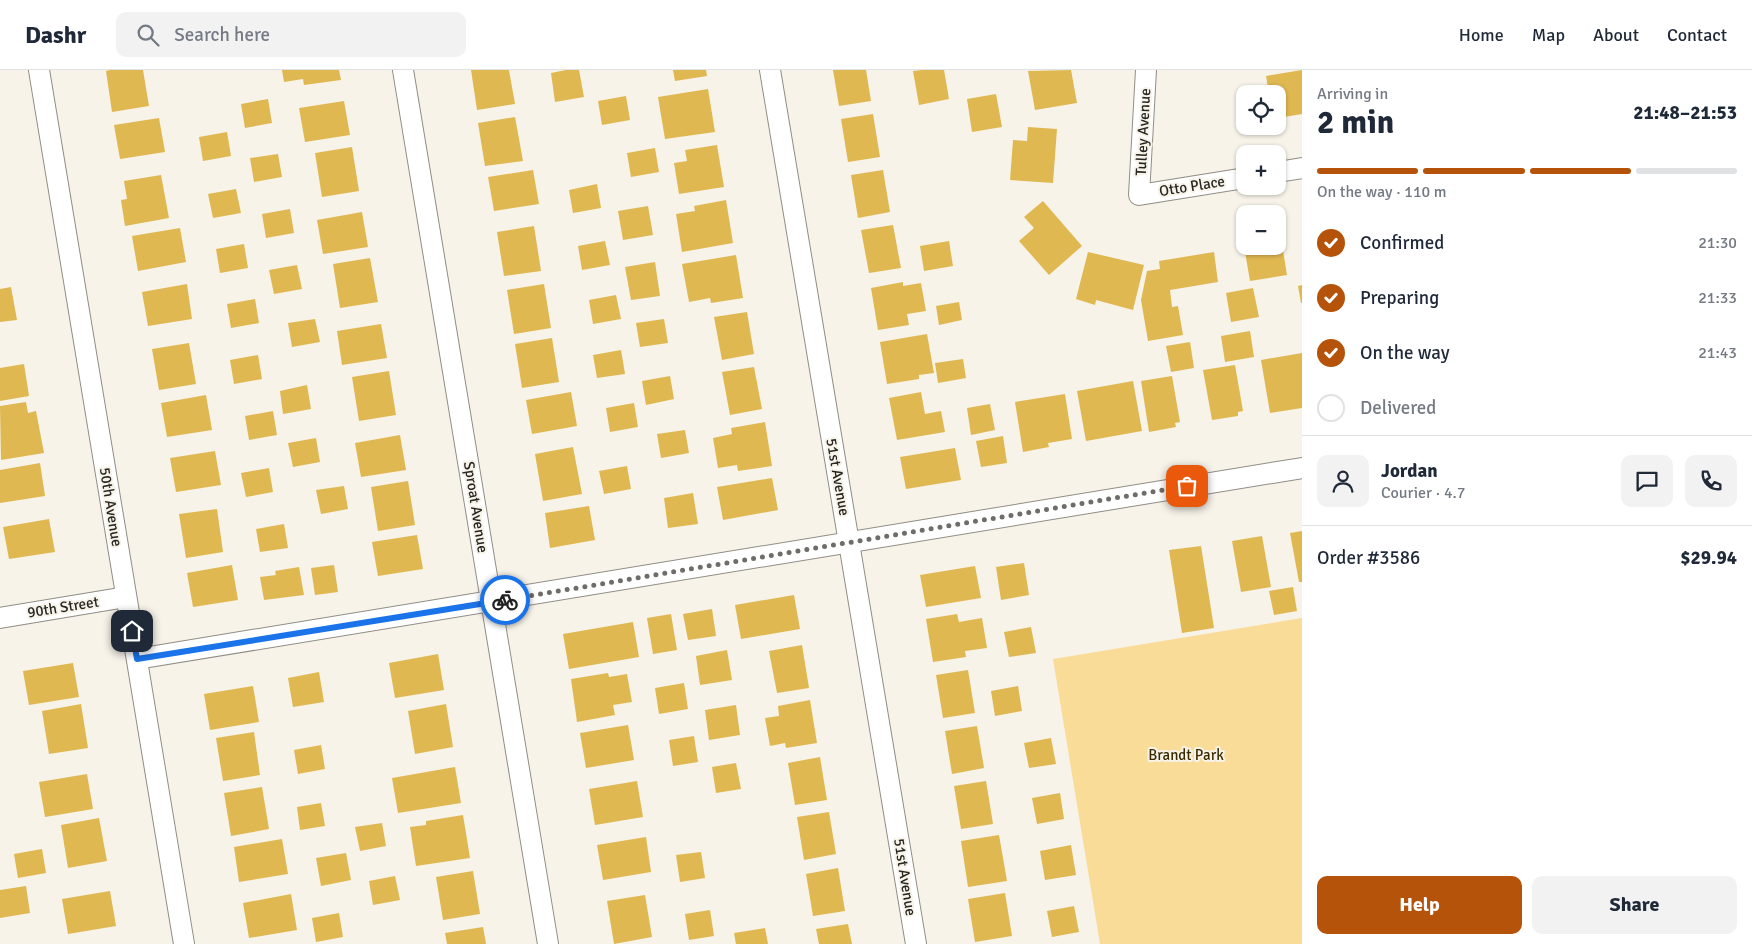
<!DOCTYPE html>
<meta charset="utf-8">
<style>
:root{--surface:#fff;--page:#f2f2f3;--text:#1f2937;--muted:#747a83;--line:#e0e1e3;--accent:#b45309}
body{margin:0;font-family:Signika,sans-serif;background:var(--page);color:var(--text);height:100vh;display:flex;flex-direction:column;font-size:19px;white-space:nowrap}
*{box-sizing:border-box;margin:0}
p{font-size:16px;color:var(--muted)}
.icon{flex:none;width:28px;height:28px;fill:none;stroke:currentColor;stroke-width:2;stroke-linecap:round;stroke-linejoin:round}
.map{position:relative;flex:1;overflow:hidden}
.sheet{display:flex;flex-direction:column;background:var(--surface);width:450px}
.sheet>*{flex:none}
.controls{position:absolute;left:1236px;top:15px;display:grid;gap:10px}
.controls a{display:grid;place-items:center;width:50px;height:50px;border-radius:10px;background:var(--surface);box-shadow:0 1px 4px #0004;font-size:25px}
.pin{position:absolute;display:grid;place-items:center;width:42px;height:42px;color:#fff;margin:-21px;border-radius:10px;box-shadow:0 2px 8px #0006}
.courier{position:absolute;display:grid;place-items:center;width:50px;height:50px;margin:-25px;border:4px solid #1a73e8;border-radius:50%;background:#fff;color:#222;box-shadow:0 1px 6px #0007}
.headline em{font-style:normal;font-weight:700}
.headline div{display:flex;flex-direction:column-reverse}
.headline{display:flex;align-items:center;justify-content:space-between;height:85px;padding:0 15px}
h1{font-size:32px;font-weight:700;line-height:38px}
.bar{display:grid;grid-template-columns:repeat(4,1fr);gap:8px 5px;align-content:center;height:60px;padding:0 15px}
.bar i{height:6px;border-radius:4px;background:var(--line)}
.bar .current{background:var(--accent)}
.bar p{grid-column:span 4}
.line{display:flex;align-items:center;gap:12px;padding:0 15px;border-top:1px solid var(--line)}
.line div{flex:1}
.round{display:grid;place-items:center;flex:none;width:52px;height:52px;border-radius:10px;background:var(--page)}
ol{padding:0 15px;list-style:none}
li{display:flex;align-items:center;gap:15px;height:55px}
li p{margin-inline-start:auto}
li .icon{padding:5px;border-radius:50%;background:var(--accent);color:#fff;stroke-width:4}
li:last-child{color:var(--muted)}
li i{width:28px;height:28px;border:2px solid var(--line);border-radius:50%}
.primary-button{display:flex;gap:10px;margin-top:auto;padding:10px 15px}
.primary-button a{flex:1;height:58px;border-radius:10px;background:var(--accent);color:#fff;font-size:20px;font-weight:700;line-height:58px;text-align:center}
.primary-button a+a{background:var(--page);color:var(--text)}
header{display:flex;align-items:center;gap:30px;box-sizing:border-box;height:70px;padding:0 25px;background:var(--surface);border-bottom:1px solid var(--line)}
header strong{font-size:24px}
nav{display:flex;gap:28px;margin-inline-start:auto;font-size:18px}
.search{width:350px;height:45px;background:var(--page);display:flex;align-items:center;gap:12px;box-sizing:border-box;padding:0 18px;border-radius:10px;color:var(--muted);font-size:19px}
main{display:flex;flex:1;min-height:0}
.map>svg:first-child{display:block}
</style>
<header>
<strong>Dashr</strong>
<div class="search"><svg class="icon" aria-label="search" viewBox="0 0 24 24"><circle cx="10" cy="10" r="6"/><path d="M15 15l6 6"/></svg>Search here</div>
<nav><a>Home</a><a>Map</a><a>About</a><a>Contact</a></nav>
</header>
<main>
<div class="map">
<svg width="1302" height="874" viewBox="0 0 1302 874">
<rect width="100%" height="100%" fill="#f7f3e9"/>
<polygon fill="#f9dc98" points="1302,548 1302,874 1100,874 1053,589"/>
<g fill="#e0b851">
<polygon points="110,0 143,0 149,36 112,42 106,1"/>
<polygon points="282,0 339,0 341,10 304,15 303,9 284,12"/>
<polygon points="471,0 509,0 515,34 477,40"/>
<polygon points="566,0 579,0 584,27 555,32 551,3"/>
<polygon points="673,0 706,0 707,6 675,11"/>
<polygon points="833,0 866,0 871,31 839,36"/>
<polygon points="922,0 944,0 949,29 919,35 913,1"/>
<polygon points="1071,0 1077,33 1035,40 1028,1"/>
<polygon points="1302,0 1302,44 1278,48 1278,24 1269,24 1266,6"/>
<polygon points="708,19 715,62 665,69 658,27"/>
<polygon points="996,24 1002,57 972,62 967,29"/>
<polygon points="626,26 630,50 602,55 598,31"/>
<polygon points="268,29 272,53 245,58 241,34"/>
<polygon points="344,31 350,65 305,72 299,38"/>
<polygon points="873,44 880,87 848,92 841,49"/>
<polygon points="515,47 523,91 485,96 478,53"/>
<polygon points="159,48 165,82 120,89 114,55"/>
<polygon points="1028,57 1057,59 1053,113 1010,110 1013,70 1027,71"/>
<polygon points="227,62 231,86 203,91 199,67"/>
<polygon points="717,75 724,117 679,124 674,93 687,91 685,80"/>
<polygon points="352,77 359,121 322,127 315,83"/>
<polygon points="655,78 659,102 631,107 627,83"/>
<polygon points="278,84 282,107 254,112 250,88"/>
<polygon points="533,100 539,134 494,141 488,107"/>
<polygon points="883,100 890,142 858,148 851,105"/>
<polygon points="161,105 169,148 125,156 121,130 127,129 124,111"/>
<polygon points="597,114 601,138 573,143 569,120"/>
<polygon points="236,119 241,143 213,148 208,124"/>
<polygon points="726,130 733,173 682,182 676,144 695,141 694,136"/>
<polygon points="1043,131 1082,176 1049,205 1019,171 1034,158 1024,147"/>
<polygon points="648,136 653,165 623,170 618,141"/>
<polygon points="290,139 294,163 266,168 262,144"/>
<polygon points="362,142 368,177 323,184 317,150"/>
<polygon points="893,155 901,198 869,203 861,160"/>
<polygon points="534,156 541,201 504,206 497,162"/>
<polygon points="180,158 186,192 138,201 132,166"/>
<polygon points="1280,162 1287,205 1250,211 1244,176 1278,176 1278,163"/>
<polygon points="605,171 610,195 582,200 578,176"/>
<polygon points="949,171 953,196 924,201 920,176"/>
<polygon points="244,174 248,198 220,203 216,179"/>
<polygon points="1088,182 1144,195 1133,240 1096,230 1095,235 1076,229"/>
<polygon points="1214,182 1218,212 1170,220 1172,237 1178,236 1183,265 1148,271 1141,230 1147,201 1160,199 1159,191"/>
<polygon points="736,185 743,228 711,233 710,228 689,232 682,194"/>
<polygon points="370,188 378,232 340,238 333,194"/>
<polygon points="655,192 660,226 631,230 625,197"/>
<polygon points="297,195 302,219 274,224 269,200"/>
<polygon points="903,212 903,216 921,213 926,241 907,244 909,255 878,260 871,218"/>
<polygon points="187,214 192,249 148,256 142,222"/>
<polygon points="544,214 551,258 514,264 507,220"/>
<polygon points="1302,215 1302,233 1301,233 1298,216"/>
<polygon points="11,217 17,250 0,252 0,219"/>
<polygon points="1253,218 1259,247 1231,252 1226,223"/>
<polygon points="616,225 621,249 593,254 589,230"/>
<polygon points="255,229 259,253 231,258 227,234"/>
<polygon points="959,232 962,250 939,255 936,236"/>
<polygon points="747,242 754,284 722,290 714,247"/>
<polygon points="315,249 320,272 292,277 288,253"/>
<polygon points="664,249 668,273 640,277 636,253"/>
<polygon points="381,254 387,288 342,295 337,261"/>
<polygon points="1250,261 1254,287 1225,292 1221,266"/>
<polygon points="927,264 934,303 919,305 919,309 887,314 880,272"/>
<polygon points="552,268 559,312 522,318 515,274"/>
<polygon points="1190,272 1194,298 1171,302 1166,276"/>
<polygon points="189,273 196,314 159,320 152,279"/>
<polygon points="621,280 625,304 597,308 593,285"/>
<polygon points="1302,283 1302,338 1270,343 1261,290"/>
<polygon points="258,285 262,309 234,314 230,290"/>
<polygon points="963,289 966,308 938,313 935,293"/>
<polygon points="24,294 29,326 0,331 0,298"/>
<polygon points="1235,295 1243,341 1238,342 1238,346 1212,350 1203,300"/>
<polygon points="754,297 762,339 730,345 722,302"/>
<polygon points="389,301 396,345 359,351 352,307"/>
<polygon points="670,306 674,329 646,335 642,311"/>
<polygon points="1172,306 1180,352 1175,353 1176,357 1149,362 1141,311"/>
<polygon points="1133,311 1142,361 1086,371 1077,321"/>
<polygon points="307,315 311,339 283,344 280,321"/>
<polygon points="571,322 577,356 532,364 526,330"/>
<polygon points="921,322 925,344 941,341 945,362 897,370 889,328"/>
<polygon points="1065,324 1072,369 1048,373 1049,377 1023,382 1015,332"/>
<polygon points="206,325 212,360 167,367 161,333"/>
<polygon points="26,332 28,343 36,341 44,383 1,390 0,336"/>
<polygon points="634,333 638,357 610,362 606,338"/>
<polygon points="990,334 995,360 971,365 967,338"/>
<polygon points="273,341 277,365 249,370 245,346"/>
<polygon points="765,352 772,396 738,401 737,395 718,398 713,368 732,364 731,358"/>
<polygon points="685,360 689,383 661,388 657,364"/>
<polygon points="400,365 406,400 361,407 355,373"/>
<polygon points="1003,366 1007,393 981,397 976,371"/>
<polygon points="316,368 320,392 293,397 288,373"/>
<polygon points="573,377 582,424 543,431 535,384"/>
<polygon points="955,378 961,410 906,419 900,387"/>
<polygon points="215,381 221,415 176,422 170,388"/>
<polygon points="40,393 45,426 0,433 0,400"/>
<polygon points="627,396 631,419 604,424 599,401"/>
<polygon points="269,398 273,422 246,427 241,403"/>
<polygon points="772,408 778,440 723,450 717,417"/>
<polygon points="408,411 415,455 378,461 371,417"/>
<polygon points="344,416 348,439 321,444 316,420"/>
<polygon points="693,423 698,454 668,458 664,428"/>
<polygon points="589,436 595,470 550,478 545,443"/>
<polygon points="217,439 223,482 186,488 179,444"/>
<polygon points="49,449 55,482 9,489 3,457"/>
<polygon points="284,454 288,478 260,482 256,459"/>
<polygon points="1302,461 1302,512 1299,512 1290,463"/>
<polygon points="417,465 423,499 378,506 372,472"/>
<polygon points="1262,466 1271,517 1241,522 1232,471"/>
<polygon points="1201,476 1214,558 1182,563 1169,480"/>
<polygon points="1024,493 1029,525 1001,530 996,497"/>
<polygon points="232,495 238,530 193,537 187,503"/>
<polygon points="334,495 338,522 315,525 311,498"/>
<polygon points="975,496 981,528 926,537 920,505"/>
<polygon points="299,497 304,525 264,530 260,507 276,505 275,501"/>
<polygon points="1293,517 1297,541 1274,545 1269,521"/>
<polygon points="794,525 800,559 741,569 735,535"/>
<polygon points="712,539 716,566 688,570 683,544"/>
<polygon points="671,544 677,580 653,584 647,548"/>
<polygon points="957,544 959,552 982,548 987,578 965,581 966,587 933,592 926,549"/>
<polygon points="633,552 639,587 569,599 563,564"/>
<polygon points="1031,557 1036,583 1009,587 1004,562"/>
<polygon points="802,575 809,618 777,623 769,581"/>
<polygon points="727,580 732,610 700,615 696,586"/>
<polygon points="438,584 444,620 395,628 389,593"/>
<polygon points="73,593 79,627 29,635 23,601"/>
<polygon points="968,600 975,643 943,648 936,605"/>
<polygon points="319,602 324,632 293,637 288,608"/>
<polygon points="608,603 609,607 627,604 632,632 613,635 615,645 577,652 571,609"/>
<polygon points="684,613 688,639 659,644 655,618"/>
<polygon points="253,616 259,652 210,660 204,624"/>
<polygon points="1018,616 1022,641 995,646 991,621"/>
<polygon points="810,630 817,673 786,678 785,673 770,676 765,648 779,646 778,636"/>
<polygon points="81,634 88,678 49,684 42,641"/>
<polygon points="446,634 453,677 415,684 408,641"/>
<polygon points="736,635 740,665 709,670 705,640"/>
<polygon points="628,655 634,690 586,698 580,663"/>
<polygon points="977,656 984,698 952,704 945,661"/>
<polygon points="254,662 260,705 223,711 216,668"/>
<polygon points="694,666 698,692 673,696 669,670"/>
<polygon points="1051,668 1056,694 1029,698 1024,673"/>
<polygon points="321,675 325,699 298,704 294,680"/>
<polygon points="820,687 827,730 795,735 788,693"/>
<polygon points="736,693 741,719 716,723 712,697"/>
<polygon points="455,697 461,733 398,743 392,708"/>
<polygon points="87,704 93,739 45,747 39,712"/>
<polygon points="637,711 643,747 595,755 589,719"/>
<polygon points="986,711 993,754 961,759 954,716"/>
<polygon points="262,717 269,759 231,766 224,723"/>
<polygon points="1060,723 1064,749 1037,754 1032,728"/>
<polygon points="321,733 325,756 300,760 297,737"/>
<polygon points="829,742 836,784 804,790 797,747"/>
<polygon points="463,745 470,788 416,796 410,757 426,755 426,751"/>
<polygon points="99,748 107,791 68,798 61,755"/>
<polygon points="382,753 386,776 360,781 355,757"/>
<polygon points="999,765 1007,811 968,817 961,771"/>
<polygon points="646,767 651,802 603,810 597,775"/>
<polygon points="282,769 288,804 239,812 234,777"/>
<polygon points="1071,775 1076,805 1045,810 1040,781"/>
<polygon points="42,779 46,803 18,808 14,784"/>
<polygon points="701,782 705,808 680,812 676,785"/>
<polygon points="346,783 351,810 321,816 316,788"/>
<polygon points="838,798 845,841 813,846 806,804"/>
<polygon points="473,801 480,844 443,850 436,807"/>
<polygon points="395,806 400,830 373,835 369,811"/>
<polygon points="26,816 30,843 0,848 0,820"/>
<polygon points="110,821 116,856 68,864 62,829"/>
<polygon points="1005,823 1012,866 975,872 968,829"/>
<polygon points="291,824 297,860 249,868 243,833"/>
<polygon points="645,825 652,867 614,874 607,831"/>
<polygon points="1074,836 1079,862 1052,867 1047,841"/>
<polygon points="710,840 714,866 689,870 685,844"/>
<polygon points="339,843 343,867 316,872 312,848"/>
<polygon points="848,854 852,874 819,874 816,859"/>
<polygon points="483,857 486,874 447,874 445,863"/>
<polygon points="765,858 768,874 736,874 734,863"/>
</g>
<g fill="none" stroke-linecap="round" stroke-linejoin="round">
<defs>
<g id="street">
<polyline points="39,0 184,874"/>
<polyline points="403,0 548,874"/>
<polyline points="770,0 916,874"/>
<polyline points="1146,0 1139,125 1245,108"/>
<polyline points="1278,102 1302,98"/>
<polyline points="0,548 126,527"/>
<polyline points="137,589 1302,398"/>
</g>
</defs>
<use href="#street" stroke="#918d85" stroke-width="22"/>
<use href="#street" stroke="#fff" stroke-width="20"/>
</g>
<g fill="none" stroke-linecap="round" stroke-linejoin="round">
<polyline stroke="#6f6d67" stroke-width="5" stroke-dasharray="0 9" points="505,530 1187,416"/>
<polyline stroke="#1a73e8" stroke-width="6" points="132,561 137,589 505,530"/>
</g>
<g text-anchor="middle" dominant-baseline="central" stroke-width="4" stroke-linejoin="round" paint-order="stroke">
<g font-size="15" fill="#262521" stroke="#f7f3e9">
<text transform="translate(1143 62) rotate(-87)">Tulley Avenue</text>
<text transform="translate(1192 116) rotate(-9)">Otto Place</text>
<text transform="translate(838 407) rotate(80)">51st Avenue</text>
<text transform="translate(111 437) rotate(81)">50th Avenue</text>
<text transform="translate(476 437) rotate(81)">Sproat Avenue</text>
<text transform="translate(63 537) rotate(-9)">90th Street</text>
<text transform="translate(905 807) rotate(81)">51st Avenue</text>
</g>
<g font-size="15" fill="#3a2a00" stroke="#f7f3e9">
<text x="1186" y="685">Brandt Park</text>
</g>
</g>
</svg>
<div class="controls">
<a><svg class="icon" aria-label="locate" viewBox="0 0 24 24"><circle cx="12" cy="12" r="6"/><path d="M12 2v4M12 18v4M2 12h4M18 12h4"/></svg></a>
<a>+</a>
<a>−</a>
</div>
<div class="pin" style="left:1187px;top:416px;background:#ea580c"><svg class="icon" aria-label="bag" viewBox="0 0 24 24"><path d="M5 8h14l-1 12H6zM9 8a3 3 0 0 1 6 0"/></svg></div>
<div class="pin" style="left:132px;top:561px;background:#1f2937"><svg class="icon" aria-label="home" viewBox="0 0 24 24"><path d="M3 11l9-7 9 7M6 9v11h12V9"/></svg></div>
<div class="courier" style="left:505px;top:530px"><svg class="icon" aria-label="bike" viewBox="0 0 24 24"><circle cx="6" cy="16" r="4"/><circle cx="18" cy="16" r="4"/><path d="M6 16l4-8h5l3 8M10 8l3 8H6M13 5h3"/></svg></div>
</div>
<section class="sheet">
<div class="headline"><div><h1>2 min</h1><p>Arriving in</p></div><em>21:48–21:53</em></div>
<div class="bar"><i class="current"></i><i class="current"></i><i class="current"></i><i></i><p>On the way · 110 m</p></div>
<ol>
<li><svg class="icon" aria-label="check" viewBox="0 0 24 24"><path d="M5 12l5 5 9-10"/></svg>Confirmed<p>21:30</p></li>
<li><svg class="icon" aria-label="check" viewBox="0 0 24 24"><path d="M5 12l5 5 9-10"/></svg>Preparing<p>21:33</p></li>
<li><svg class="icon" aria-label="check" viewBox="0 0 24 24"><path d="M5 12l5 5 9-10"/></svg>On the way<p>21:43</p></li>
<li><i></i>Delivered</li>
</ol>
<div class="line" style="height:90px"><a class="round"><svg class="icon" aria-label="person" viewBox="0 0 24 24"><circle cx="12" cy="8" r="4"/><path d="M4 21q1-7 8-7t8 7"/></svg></a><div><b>Jordan</b><p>Courier · 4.7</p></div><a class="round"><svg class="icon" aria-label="chat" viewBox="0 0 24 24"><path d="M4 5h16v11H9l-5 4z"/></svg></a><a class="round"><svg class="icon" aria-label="phone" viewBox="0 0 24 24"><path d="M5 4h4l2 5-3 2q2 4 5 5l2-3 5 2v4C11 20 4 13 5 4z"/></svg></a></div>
<div class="line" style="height:65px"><div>Order #3586</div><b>$29.94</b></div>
<div class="primary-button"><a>Help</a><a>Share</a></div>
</section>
</main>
